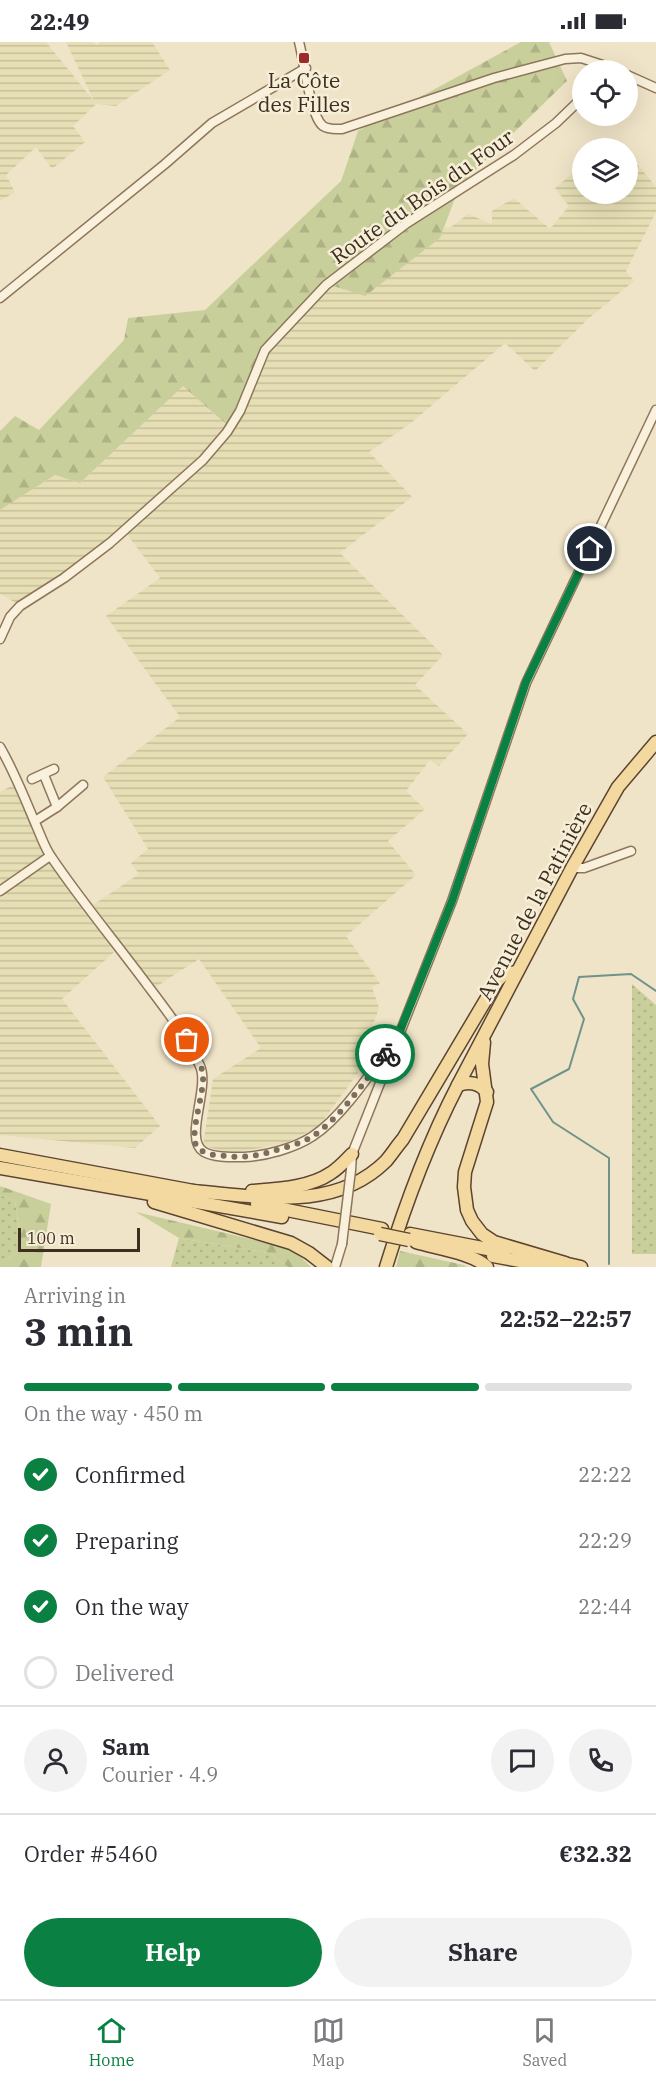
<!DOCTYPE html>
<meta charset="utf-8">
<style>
:root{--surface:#fff;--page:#f2f2f3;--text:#2b2b33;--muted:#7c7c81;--line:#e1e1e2;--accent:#0b8043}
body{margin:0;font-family:"IBM Plex Serif",serif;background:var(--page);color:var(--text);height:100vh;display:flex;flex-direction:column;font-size:22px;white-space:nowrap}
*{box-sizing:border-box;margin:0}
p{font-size:20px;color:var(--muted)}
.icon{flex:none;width:33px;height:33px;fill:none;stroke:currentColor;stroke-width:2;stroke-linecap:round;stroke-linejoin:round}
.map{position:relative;height:1225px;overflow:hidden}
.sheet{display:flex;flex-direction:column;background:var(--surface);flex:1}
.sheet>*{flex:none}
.controls{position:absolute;left:572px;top:18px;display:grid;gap:12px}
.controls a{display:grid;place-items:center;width:66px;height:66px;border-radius:50%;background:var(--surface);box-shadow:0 6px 24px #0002;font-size:30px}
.scale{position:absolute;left:18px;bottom:15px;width:122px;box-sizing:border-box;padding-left:6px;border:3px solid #3d2e20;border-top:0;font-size:16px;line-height:21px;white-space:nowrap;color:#3d2e20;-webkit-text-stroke:4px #f7eed8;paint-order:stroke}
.pin{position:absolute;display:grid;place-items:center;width:51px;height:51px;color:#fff;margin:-26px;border:3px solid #fff;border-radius:50%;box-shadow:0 2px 6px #0007}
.courier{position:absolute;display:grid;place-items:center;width:60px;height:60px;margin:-30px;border:4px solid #0b8043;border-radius:50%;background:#fff;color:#222;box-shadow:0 2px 8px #0007}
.head em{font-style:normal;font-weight:700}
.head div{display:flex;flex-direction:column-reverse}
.head{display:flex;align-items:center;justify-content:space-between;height:102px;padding:0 24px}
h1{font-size:39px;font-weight:700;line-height:45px}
.bar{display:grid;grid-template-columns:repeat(4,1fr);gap:9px 6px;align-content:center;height:72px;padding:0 24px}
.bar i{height:8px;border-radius:4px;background:var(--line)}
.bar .active{background:var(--accent)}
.bar p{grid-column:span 4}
.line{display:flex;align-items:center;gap:15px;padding:0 24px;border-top:2px solid var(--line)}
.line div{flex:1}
.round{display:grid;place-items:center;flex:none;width:63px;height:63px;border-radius:32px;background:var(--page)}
ol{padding:0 24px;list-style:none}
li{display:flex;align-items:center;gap:18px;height:66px}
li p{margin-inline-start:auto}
li .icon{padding:6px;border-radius:50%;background:var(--accent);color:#fff;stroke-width:4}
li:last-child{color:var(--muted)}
li i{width:33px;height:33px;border:3px solid var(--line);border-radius:50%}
.cta{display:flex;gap:12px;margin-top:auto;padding:12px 24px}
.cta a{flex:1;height:69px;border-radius:36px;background:var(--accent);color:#fff;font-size:24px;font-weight:700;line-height:69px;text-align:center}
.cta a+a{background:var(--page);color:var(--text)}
.status{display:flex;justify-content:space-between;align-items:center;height:42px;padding:0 30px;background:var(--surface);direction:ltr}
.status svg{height:16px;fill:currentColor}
.tab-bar{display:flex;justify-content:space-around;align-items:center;height:84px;border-top:2px solid var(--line);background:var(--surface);font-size:16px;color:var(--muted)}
.tab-bar a{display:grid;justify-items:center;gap:3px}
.tab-bar .active{color:var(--accent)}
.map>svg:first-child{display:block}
</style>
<div class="status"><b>22:49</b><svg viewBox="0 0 49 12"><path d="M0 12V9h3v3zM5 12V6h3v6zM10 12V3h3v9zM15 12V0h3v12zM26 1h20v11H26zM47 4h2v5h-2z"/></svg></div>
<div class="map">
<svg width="656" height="1225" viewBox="0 0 656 1225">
<defs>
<pattern id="farmland-rules" width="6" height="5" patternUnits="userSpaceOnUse" patternTransform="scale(1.5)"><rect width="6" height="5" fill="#e6deb5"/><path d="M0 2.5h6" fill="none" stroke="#c6bf9b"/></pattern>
<pattern id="green-dots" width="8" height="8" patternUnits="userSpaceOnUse" patternTransform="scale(1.5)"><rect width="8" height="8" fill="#c9cf9b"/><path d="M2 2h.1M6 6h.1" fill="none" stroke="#aeb285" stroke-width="1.8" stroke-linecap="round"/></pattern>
<pattern id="forest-firs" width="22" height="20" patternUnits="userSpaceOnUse" patternTransform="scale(1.5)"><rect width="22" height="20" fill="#c9cf9b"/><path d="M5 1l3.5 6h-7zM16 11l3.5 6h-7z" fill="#aeb285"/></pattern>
</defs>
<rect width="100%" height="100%" fill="#f0e4c8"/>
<g fill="url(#farmland-rules)">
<polygon points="0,0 46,0 94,59 66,0 93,0 97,3 101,0 152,0 170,28 116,64 96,62 73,84 85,100 52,127 36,105 6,133 15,150 0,159"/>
<polygon points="627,110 656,145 656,170 626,229 634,239 589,276 535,329 505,301 411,381 369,410 412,455 340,511 443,613 415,643 468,692 439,724 430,718 406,749 425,767 388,799 416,833 346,894 380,941 372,945 379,966 367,1000 357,1002 358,1031 319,1084 286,1101 232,1111 203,1104 213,1037 261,1006 199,917 154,946 93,863 139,832 131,821 148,807 103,735 180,675 106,574 160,536 126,491 78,531 25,566 0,552 0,468 55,433 80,441 183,343 226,383 269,309 324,241 440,196 443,186 451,185 468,172 492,182 492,169 514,156 550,187 569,164 555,146 582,124 582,152 627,152"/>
<polygon points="13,743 40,803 70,843 114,910 62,957 160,1084 135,1106 0,1093 0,750"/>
</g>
<g fill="url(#green-dots)">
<polygon points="632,942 656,963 656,1212 632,1212"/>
<polygon points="0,1153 15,1159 22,1208 0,1221"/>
<polygon points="179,1196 269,1211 288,1225 171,1225"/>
</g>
<g fill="url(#forest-firs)">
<polygon points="521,0 549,0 567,39 460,143 440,196 365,254 324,241 269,309 227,383 183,344 80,441 55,433 0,468 0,389 15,374 39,388 124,298 128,276 205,268 341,139 358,89"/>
<polygon points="0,1144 51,1162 41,1225 0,1225 0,1221 22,1208 15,1159 0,1153"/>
<polygon points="136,1170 293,1207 311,1225 288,1225 269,1211 179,1196"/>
<polygon points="400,1209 464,1223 467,1225 396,1225"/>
</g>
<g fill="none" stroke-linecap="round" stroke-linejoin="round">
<polyline stroke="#6f938a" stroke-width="2" points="609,1222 609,1116 553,1080 531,1047 569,1027 584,977 573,957 579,935 631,932 656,949"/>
<defs>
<g id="street">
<path d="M299 0C304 18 310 74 323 84 329 88 336 87 342 87L494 36 565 17 581 16 618 28"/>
<polyline points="627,33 656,46"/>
<polyline points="0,256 165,122 212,81 306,26"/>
<polyline points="0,597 10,575 20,564 64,536 110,501 203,418 227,390 240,369 265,308 326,243 407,181 514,113 556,81 582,56"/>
<path d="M0 705C14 729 25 757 36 783 41 794 45 807 52 816 82 860 116 901 148 944 167 969 187 995 200 1024 210 1046 183 1098 204 1110 215 1116 232 1115 244 1115 266 1114 295 1106 313 1094 342 1075 370 1032 390 1004"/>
<polyline points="32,737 54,727"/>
<polyline points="57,765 83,743"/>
<polyline points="35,779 57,765 44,733"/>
<polyline points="572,826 584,826 631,809"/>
<polyline points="0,849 50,814"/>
<polyline points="351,1128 352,1112 452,859 526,641 656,368"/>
<polyline points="335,1225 342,1202"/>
</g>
<g id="primary">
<polyline points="484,1000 482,1022 487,1060 465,1130 464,1145 467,1168 472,1179 482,1192 494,1200 565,1221"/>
<path d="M458 1043C470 1039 479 1041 487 1050"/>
<polyline points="0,1113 199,1150"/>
<polyline points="0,1126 282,1175"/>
<path d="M192 1149C258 1154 334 1171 386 1119 392 1112 397 1104 403 1097L497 939 504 932 517 930"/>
<path d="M252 1149C277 1147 309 1146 331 1131 339 1126 346 1118 352 1112"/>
<polyline points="154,1160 291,1201 309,1211 327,1225"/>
<polyline points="257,1162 382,1187"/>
<polyline points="410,1192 503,1210"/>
<path d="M416 1200C435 1206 473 1211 487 1225"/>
<polyline points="493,1214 552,1225"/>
<polyline points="559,1220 581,1225"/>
<path d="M386 1225C405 1163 428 1101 458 1043L572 826 618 745 656 700"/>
</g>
</defs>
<use href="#street" stroke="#8d765c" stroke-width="11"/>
<use href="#primary" stroke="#5b4430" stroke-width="15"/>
<use href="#street" stroke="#faf1dc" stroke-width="8"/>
<use href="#primary" stroke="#f3d9a0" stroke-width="12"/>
<defs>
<polyline id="street-bridge" points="342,1202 351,1128"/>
<polyline id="primary-bridge" points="380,1192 409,1198"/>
</defs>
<use href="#street-bridge" stroke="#8d765c" stroke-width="11" stroke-linecap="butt"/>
<use href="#primary-bridge" stroke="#5b4430" stroke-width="15" stroke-linecap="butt"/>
<use href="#street-bridge" stroke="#faf1dc" stroke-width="8"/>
<use href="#primary-bridge" stroke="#f3d9a0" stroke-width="12"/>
</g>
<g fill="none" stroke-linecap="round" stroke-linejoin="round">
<path stroke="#7c6e5b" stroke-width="6" stroke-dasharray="0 10.8" d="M187 998C192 1009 203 1022 203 1035 204 1051 190 1091 196 1103 202 1113 215 1113 225 1114 241 1116 255 1114 270 1110 284 1106 300 1102 313 1094 339 1077 367 1037 385 1012"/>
<polyline stroke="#0b8043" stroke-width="8" points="385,1012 398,994 452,859 526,640 590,507"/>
</g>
<rect fill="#9e2a2b" stroke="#f7eed8" stroke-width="2" x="298" y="10" width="12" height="12" rx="3"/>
<g text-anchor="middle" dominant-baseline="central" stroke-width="5" stroke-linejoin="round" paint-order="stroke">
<g font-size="21" fill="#3d2e20" stroke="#f7eed8">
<text x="304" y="38">La Côte<tspan x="304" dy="24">des Filles</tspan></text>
</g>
<g font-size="21" fill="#3d2e20" stroke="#f7eed8">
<text transform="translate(422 154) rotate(-35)">Route du Bois du Four</text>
<text transform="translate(534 859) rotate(-62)">Avenue de la Patinière</text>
</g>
</g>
</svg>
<div class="controls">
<a><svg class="icon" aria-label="locate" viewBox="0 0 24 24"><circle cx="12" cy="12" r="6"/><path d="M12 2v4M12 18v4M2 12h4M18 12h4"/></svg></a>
<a><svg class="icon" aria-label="layers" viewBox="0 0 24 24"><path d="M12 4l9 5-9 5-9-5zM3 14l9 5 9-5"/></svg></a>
</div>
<div class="scale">100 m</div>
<div class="pin" style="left:187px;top:998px;background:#ea580c"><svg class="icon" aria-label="bag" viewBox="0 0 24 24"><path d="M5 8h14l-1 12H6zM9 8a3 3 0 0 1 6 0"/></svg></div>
<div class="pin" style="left:590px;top:507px;background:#1f2937"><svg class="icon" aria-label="home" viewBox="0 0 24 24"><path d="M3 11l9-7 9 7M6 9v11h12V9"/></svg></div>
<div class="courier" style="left:385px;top:1012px"><svg class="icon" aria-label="bike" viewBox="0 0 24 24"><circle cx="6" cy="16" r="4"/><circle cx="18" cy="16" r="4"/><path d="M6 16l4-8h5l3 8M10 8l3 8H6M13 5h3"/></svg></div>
</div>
<section class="sheet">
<div class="head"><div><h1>3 min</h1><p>Arriving in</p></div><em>22:52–22:57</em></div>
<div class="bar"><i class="active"></i><i class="active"></i><i class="active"></i><i></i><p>On the way · 450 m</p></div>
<ol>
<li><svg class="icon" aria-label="check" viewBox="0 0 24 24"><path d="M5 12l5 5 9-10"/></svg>Confirmed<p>22:22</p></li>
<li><svg class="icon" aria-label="check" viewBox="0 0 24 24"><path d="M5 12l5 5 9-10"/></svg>Preparing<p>22:29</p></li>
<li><svg class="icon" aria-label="check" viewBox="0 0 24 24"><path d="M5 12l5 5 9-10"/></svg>On the way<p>22:44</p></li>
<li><i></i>Delivered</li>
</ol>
<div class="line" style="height:108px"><a class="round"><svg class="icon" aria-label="person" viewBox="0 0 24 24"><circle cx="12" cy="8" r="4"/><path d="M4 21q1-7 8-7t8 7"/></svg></a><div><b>Sam</b><p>Courier · 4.9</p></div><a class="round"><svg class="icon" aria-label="chat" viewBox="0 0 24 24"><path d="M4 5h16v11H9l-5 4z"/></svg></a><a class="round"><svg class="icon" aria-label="phone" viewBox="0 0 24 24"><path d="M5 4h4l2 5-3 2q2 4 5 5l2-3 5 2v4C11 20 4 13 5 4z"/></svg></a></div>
<div class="line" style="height:78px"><div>Order #5460</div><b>€32.32</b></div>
<div class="cta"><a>Help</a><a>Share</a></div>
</section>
<nav class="tab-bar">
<a class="active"><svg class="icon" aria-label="home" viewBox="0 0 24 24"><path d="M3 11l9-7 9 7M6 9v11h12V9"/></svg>Home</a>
<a><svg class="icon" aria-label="map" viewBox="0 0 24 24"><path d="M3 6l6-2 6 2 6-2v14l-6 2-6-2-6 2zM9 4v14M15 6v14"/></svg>Map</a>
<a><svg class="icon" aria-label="saved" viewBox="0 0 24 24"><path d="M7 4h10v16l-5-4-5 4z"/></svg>Saved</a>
</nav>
